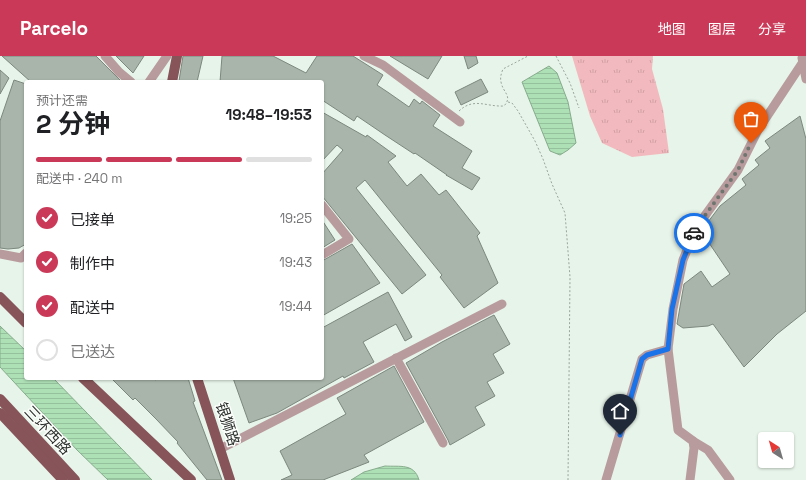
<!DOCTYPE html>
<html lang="zh">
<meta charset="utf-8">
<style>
:root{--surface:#fff;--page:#f6f6f6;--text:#202124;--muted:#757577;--line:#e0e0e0;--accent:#ca3a58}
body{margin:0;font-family:"Space Grotesk","Noto Sans SC",sans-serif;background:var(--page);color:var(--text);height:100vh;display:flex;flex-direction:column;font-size:15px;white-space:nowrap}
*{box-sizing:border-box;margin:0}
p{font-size:13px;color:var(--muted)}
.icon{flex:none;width:22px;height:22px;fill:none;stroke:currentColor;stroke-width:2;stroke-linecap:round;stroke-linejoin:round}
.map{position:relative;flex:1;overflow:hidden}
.sheet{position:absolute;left:24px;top:24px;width:300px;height:300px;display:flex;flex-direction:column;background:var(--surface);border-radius:4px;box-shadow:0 1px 3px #0004}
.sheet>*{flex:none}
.needle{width:26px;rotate:323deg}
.controls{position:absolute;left:758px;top:376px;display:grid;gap:8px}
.controls a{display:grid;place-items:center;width:36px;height:36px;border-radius:4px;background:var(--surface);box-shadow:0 1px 3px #0004;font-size:20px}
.pin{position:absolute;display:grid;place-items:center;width:34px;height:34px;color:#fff;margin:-41px -17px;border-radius:50% 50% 50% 0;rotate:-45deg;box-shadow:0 0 4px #0007}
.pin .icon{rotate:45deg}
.courier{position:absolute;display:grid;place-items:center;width:40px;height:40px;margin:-20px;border:3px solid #1a73e8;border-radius:50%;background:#fff;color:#222;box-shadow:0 1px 5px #0007}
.overview em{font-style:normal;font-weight:700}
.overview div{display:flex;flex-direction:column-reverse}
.overview{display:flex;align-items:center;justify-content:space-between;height:68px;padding:0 12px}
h1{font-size:26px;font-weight:700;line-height:30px}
.bar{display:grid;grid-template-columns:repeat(4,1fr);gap:6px 4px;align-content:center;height:48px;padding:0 12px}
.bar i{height:5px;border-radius:3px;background:var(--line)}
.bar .selected{background:var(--accent)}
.bar p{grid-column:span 4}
ol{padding:0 12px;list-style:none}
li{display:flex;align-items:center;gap:12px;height:44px}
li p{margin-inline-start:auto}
li .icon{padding:4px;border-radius:50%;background:var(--accent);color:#fff;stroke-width:4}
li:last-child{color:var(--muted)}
li i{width:22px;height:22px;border:2px solid var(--line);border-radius:50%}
header{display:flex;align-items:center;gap:24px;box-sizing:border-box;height:56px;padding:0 20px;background:var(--accent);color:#fff}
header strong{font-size:19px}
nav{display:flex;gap:22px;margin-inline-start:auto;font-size:14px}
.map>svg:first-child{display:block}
</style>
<header>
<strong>Parcelo</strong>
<nav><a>地图</a><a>图层</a><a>分享</a></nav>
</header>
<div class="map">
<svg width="806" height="424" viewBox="0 0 806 424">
<defs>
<pattern id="grass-tufts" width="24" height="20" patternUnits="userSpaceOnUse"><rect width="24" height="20" fill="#f2babe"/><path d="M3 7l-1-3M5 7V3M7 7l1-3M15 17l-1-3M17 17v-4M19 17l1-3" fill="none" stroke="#d0a0a4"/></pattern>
<pattern id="water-rules" width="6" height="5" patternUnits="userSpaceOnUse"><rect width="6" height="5" fill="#aee0b6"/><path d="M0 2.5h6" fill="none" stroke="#96c19d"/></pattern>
</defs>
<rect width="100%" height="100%" fill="#e7f4e9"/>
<polygon fill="url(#grass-tufts)" points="572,0 653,0 652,13 663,53 669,97 632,101 602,87 590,60"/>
<g fill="url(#water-rules)" stroke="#87ac8d">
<polygon points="549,10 557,17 568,46 576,87 568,94 560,99 550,95 522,26"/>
<polygon points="0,270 26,295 26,322 53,322 152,424 108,424 77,394 0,311"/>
<path d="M385 410C400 411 414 407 419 424H351L364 416Z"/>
</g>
<g fill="#a9b5aa" stroke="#7c877d">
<polygon points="2,0 96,0 122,26 31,26"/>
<polygon points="116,0 144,0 133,17"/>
<polygon points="183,0 203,0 197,26 179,25"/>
<polygon points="222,0 273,0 306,17 317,0 353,0 383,19 377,29 389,37 409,51 414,43 420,48 422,45 440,59 433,70 472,95 462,112 480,122 472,134 446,119 447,119 415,97 414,98 385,79 357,60 354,65 322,44 322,26 220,26"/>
<polygon points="390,0 442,0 428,23"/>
<polygon points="464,0 476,0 478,7 468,13"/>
<polygon points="0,14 9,22 0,38"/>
<polygon points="481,23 488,36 461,49 455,36"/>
<polygon points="14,24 26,28 26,188 19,192 8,193 0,192 0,65"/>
<polygon points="322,56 366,81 367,79 396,100 388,106 407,130 421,118 439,139 446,134 480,177 477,180 498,227 464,252 440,221 442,219 365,124 356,132 426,219 402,238 322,140 322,118 343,94 337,89 322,105"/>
<polygon points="800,60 806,83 806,255 777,278 744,311 713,268 708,270 683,272 677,268 684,228 701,215 712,231 730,218 703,178 708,166 720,150 746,129 742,123 759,109 755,104 770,92 765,85"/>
<polygon points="322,164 335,184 322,192"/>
<polygon points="352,188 380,227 322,260 322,205"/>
<polygon points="388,236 412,281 405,285 396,268 363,286 374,306 344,322 343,320 277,357 249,367 233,322 322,322 322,272"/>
<polygon points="494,259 510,288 493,298 504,317 487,326 495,340 475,351 485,369 450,389 448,384 406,307 442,286"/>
<polygon points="394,310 424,366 364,399 369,406 323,424 281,424 292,419 280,395 346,358 337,342"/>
<polygon points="111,322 153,322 155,324 160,322 188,322 195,345 193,346 222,424 207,424 177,387 178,386 156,363 135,342 133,344"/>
</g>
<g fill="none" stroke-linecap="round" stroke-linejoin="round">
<g stroke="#9ba59d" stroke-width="1" stroke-dasharray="2 2" stroke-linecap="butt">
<polyline points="556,0 570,27 579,52"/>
<polyline points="508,46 512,47 518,55 535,85 543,103 552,128 565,157 570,221 568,424"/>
<path d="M459 55C474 41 486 51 504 50 513 40 503 37 501 26 500 22 501 18 503 13L528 0"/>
</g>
<g stroke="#b89b9d" stroke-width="9">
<polyline points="105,0 119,16 131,26"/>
<polyline points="364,0 383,9 460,66"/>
<polyline points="802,2 806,23"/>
<polyline points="149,26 167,0"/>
<polyline points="322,149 349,183 322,199"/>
<polyline points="0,198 21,202 26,197"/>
<polyline points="396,302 443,387"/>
<polyline points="693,385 708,394 730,424"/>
<polyline points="220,393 502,248"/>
<polyline points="606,424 642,303 647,299 668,293"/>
<polyline points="690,424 694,392 693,385 678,374 668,293 673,253 683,204 696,172 738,114 758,74 803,6 806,2"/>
</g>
<g stroke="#865459" stroke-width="10">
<polyline points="172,26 177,0"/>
<polyline points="0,241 26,267"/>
<polyline points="83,322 191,424"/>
<polyline points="197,322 230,424"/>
<polyline points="0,343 75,424"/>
<polyline points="0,357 63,424"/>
</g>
</g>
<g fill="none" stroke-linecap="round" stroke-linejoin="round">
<polyline stroke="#6e766f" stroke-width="4" stroke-dasharray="0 7.2" points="694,177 696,172 738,114 751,87"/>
<polyline stroke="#1a73e8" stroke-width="5" points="620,379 642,303 647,299 668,293 672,253 683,204 694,177"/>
</g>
<g text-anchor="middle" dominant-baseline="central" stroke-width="3" stroke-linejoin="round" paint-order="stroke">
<g font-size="15" fill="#2d322e" stroke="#fcfefc">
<text transform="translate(228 368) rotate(72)">银狮路</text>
<text transform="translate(48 374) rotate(47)">三环西路</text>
</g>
</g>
</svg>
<div class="controls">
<a><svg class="needle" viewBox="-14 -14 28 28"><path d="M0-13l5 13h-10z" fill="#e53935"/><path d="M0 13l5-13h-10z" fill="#757577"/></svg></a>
</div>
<div class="pin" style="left:751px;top:87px;background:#ea580c"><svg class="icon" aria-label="bag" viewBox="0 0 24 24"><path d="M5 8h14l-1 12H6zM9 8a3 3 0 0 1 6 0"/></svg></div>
<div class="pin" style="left:620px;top:379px;background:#1f2937"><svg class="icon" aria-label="home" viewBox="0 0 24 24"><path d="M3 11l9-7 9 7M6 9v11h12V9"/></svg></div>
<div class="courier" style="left:694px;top:177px"><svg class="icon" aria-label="car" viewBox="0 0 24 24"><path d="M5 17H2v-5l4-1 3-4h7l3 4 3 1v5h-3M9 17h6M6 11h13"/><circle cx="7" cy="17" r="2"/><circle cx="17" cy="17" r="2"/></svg></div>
<section class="sheet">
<div class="overview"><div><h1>2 分钟</h1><p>预计还需</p></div><em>19:48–19:53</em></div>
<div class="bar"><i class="selected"></i><i class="selected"></i><i class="selected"></i><i></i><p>配送中 · 240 m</p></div>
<ol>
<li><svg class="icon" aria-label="check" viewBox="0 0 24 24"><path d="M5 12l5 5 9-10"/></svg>已接单<p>19:25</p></li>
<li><svg class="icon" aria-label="check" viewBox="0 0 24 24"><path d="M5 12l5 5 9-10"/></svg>制作中<p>19:43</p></li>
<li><svg class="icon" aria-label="check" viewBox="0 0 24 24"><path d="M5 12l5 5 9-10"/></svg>配送中<p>19:44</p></li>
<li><i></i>已送达</li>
</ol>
</section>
</div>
